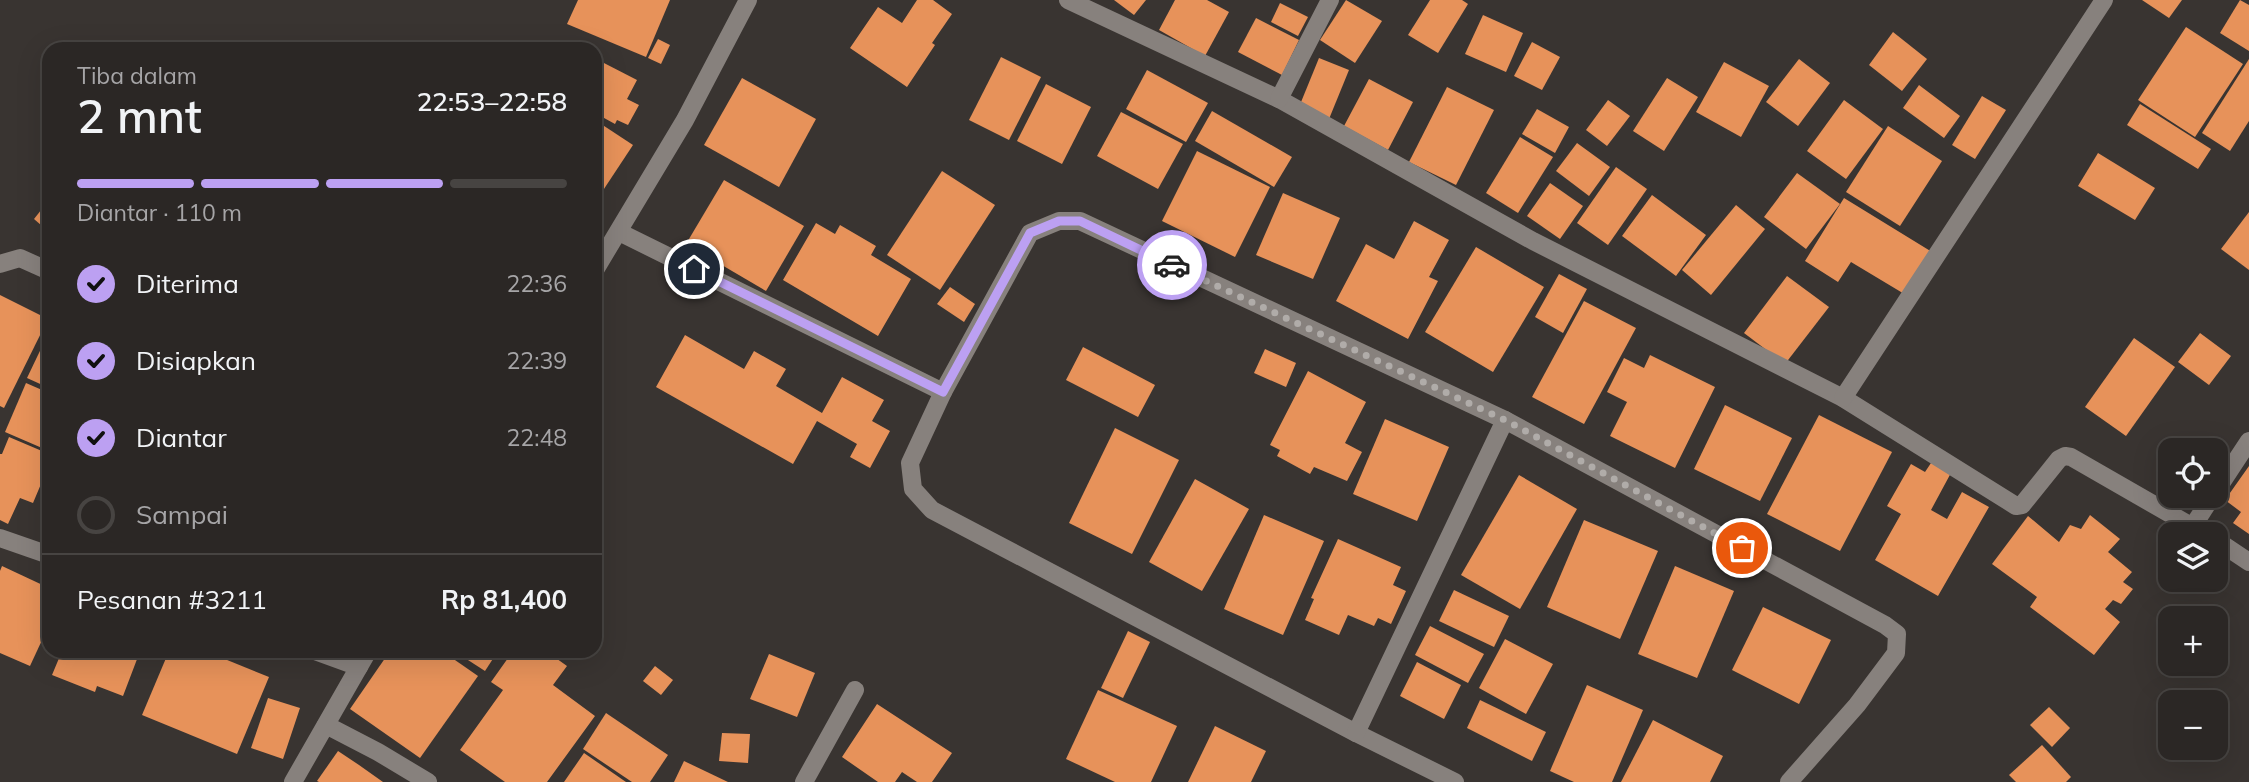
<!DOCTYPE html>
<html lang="id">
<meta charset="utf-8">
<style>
:root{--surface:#2b2725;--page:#332f2d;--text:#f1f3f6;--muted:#a6a5a7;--line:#474442;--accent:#bca0f2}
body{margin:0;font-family:Mulish,sans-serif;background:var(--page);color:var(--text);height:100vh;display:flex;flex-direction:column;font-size:26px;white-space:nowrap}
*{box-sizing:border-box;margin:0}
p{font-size:23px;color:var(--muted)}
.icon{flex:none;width:38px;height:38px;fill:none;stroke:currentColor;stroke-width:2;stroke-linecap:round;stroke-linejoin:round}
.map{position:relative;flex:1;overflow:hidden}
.sheet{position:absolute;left:42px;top:42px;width:560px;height:616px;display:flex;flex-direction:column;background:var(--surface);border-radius:21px;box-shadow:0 7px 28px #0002,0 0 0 2px var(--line)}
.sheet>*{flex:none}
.controls{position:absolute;left:2158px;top:438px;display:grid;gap:14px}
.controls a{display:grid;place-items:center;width:70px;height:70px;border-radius:14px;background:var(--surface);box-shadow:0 7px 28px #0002,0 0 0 2px var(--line);font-size:35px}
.pin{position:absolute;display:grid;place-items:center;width:60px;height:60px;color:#fff;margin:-30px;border:4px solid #fff;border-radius:50%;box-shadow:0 2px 7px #0007}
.courier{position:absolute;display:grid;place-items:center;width:70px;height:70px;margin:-35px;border:5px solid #bca0f2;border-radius:50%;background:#fff;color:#222;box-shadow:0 2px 9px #0007}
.summary em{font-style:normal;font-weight:600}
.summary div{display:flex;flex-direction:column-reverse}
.summary{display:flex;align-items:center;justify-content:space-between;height:119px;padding:0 35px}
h1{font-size:46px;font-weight:600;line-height:52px}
.bar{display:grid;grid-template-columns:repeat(4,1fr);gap:10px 7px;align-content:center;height:84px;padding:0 35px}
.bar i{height:9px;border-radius:5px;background:var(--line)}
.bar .selected{background:var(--accent)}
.bar p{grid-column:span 4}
.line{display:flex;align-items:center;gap:18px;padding:0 35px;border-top:2px solid var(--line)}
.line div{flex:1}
ol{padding:0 35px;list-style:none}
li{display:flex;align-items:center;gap:21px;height:77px}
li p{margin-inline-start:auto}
li .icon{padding:7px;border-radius:50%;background:var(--accent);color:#111;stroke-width:4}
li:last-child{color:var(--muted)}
li i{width:38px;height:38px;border:4px solid var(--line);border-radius:50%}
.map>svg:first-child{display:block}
</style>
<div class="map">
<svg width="2249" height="782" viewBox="0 0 2249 782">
<rect width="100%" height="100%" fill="#393431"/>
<g fill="#e7925a">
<polygon points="578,0 670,0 646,57 567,24"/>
<polygon points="917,0 933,0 952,14 932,43 935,45 907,87 850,48 878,7 902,23"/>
<polygon points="1114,0 1146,0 1134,15"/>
<polygon points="1175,0 1207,0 1229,12 1205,56 1159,30"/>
<polygon points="1346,0 1382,21 1355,63 1320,40"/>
<polygon points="1430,0 1462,0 1468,4 1438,53 1408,35"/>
<polygon points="2142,0 2182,0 2169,18"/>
<polygon points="2240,0 2249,5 2249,51 2220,33"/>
<polygon points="1280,3 1308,17 1298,36 1271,22"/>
<polygon points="1483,15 1523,33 1506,72 1465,54"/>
<polygon points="1256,18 1299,40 1282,75 1238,52"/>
<polygon points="2186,27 2243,64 2195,137 2138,100"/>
<polygon points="1893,32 1927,59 1902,91 1869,65"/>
<polygon points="658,39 670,45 661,64 648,58"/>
<polygon points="1532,42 1560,57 1542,90 1514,76"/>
<polygon points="1001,57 1041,77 1009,140 969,120"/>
<polygon points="1319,58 1349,70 1329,119 1299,107"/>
<polygon points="1799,59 1830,83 1798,126 1766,102"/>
<polygon points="2249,59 2249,121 2230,151 2202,133"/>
<polygon points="602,62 637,80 627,99 639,105 628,125 617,120 615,124 595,113 595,74"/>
<polygon points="1724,62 1769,86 1741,137 1696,112"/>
<polygon points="1147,70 1208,103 1186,142 1126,109"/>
<polygon points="742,78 816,119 779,187 704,145"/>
<polygon points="1667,78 1698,97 1664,151 1633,131"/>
<polygon points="1369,79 1413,102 1388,150 1344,126"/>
<polygon points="1046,84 1091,107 1062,164 1017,141"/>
<polygon points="1919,85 1960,116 1944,138 1903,108"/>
<polygon points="1447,87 1494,110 1456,185 1409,162"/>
<polygon points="1982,96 2006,110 1975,159 1952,145"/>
<polygon points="1608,100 1630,116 1607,146 1586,130"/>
<polygon points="1844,100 1883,129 1846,179 1807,151"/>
<polygon points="2140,104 2211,149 2198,169 2127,125"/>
<polygon points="1537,109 1569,127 1555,153 1522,134"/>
<polygon points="1212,111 1292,157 1274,187 1195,141"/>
<polygon points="1121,112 1183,144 1158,189 1097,156"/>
<polygon points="595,120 633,145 598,198 595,196"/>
<polygon points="1888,126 1942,161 1900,226 1846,192"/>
<polygon points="1520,137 1553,157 1518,213 1486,193"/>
<polygon points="1577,143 1610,167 1589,196 1556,171"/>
<polygon points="1197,151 1270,187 1235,257 1162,221"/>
<polygon points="2098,153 2155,188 2135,220 2078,186"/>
<polygon points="1616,167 1647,189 1608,245 1577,223"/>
<polygon points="942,171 995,205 940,290 887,255"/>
<polygon points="1797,173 1840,204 1806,249 1764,217"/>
<polygon points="724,180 804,226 766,291 686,244"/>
<polygon points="1550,183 1583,206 1560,239 1527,216"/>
<polygon points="1283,193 1340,218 1313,279 1256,255"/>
<polygon points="1652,195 1706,235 1676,276 1622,236"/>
<polygon points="1844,198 1932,252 1906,295 1851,262 1838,282 1805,261"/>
<polygon points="49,200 49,232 34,219"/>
<polygon points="1736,205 1765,229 1711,295 1682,270"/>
<polygon points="2249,212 2249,270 2221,249"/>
<polygon points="1414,221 1449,240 1429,277 1438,281 1408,339 1336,301 1366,244 1394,259"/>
<polygon points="816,223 835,234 840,225 876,246 871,255 911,279 878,336 783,280"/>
<polygon points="1476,247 1544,287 1493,372 1425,332"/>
<polygon points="1559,274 1587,289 1563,333 1535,317"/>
<polygon points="1787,276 1829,307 1785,364 1744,333"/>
<polygon points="950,287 975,304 964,322 937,304"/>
<polygon points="0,295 48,319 4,408 0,406"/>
<polygon points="1584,301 1636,328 1584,424 1532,397"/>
<polygon points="49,332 49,388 27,378"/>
<polygon points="2200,333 2231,356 2209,385 2178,362"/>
<polygon points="685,335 744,369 754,351 786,369 776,386 822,413 842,377 884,400 872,421 890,431 870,468 850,457 857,444 817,421 793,464 656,387"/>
<polygon points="2134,338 2175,367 2126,436 2085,407"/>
<polygon points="1083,347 1155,385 1138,417 1066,380"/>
<polygon points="1265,349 1296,363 1286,387 1254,373"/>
<polygon points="1650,355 1715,387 1675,468 1610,436 1627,402 1607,392 1624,358 1644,368"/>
<polygon points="1308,371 1366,402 1345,443 1362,452 1347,481 1314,467 1310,474 1277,456 1280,450 1270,445"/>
<polygon points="26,383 49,393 49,451 5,432"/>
<polygon points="1725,405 1792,438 1760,501 1694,469"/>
<polygon points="1819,415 1892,452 1840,551 1767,514"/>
<polygon points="1385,419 1449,447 1417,521 1353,494"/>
<polygon points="1115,428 1179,460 1132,554 1069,523"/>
<polygon points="9,437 49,454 49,465 33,503 20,498 8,524 0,520 0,454 2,454"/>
<polygon points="1933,460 1952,471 1931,510 1947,519 1962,492 1989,507 1938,596 1875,560 1901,514 1887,506 1911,464 1925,472"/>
<polygon points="2249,466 2249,534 2233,523 2241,512 2225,500"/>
<polygon points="1519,475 1577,509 1520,609 1461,575"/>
<polygon points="1195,479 1249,509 1202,591 1149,562"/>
<polygon points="1264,515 1324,541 1283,635 1224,609"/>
<polygon points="2090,515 2120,539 2108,552 2132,572 2123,582 2133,589 2121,604 2113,600 2105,609 2120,622 2094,655 2030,607 2037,597 1992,564 2028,516 2059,542 2070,525 2081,529"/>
<polygon points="1584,520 1658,551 1620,639 1547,607"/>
<polygon points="1338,539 1401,567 1393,585 1406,591 1391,624 1378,618 1374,626 1348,615 1339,635 1305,620 1314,599 1311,598"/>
<polygon points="2,566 49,588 49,625 30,666 0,653 0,571"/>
<polygon points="1675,566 1734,591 1697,678 1638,654"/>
<polygon points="1454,590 1509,616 1494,647 1439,621"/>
<polygon points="1763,607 1831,640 1799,704 1732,670"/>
<polygon points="1430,626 1484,654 1468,683 1415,655"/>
<polygon points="1128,631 1150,642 1123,698 1101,688"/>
<polygon points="1505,639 1553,664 1526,714 1479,688"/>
<polygon points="62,651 131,651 139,654 123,696 97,686 95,692 52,675"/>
<polygon points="169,651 205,651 269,677 237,754 142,715"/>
<polygon points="390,651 442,651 478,676 420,758 350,709"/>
<polygon points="454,651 498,651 485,671"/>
<polygon points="513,651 546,651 567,666 553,685 595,716 547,782 505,782 460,750 503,690 491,682"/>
<polygon points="769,654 815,673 797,717 750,699"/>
<polygon points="1417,662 1461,685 1444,719 1400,696"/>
<polygon points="655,666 673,680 661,695 643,681"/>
<polygon points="1587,685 1643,710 1612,782 1574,782 1550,771"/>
<polygon points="1098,690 1177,726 1151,782 1115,782 1066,759"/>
<polygon points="268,698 300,708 283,759 251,748"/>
<polygon points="1480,700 1546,732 1532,761 1467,728"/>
<polygon points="877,704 952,753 932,782 917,782 902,772 895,782 878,782 842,757"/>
<polygon points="2049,707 2070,728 2052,747 2030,725"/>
<polygon points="606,713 668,755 650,782 632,782 583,749"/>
<polygon points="1653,720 1723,756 1710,782 1621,782"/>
<polygon points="1215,726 1266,751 1251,782 1188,782"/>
<polygon points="722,733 750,734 748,763 719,761"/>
<polygon points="2042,745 2071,777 2066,782 2016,782 2009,775"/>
<polygon points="338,751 359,765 383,782 319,782 317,781"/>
<polygon points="584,753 626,782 564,782"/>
<polygon points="684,761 728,782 674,782"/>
</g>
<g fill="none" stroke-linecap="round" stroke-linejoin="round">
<g stroke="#87817d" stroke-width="18">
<polyline points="1068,0 1279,99 1533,241 1843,398 2016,506 2022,505 2059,459 2065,456 2071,457 2205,534"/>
<polyline points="1279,99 1330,0"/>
<polyline points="619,232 943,392 1030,233 1059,221 1080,221 1505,420 1885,625 1897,634 1896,653 1857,705 1789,782"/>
<polyline points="0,264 20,258 49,271"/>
<polyline points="595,270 685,120 748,0"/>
<polyline points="943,392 910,463 913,489 932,510 1356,733 1455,782"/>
<polyline points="1843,398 2104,0"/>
<polyline points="2216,491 2249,441"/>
<polyline points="2193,526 2213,495"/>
<polyline points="0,538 49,555"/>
<polyline points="2216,540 2249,562"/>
<polyline points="315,651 359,667"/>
<polyline points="326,725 378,752 428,782"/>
<polyline points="1356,733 1505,420"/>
<polyline points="293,782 368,651"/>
<polyline points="804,782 855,690"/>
</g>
</g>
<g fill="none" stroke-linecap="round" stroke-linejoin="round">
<polyline stroke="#b0aca9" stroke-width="7" stroke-dasharray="0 12.6" points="1172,265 1505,420 1742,548"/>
<polyline stroke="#bca0f2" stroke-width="9" points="694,269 943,392 1030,233 1059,221 1080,221 1172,265"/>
</g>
</svg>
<div class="controls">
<a><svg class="icon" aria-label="locate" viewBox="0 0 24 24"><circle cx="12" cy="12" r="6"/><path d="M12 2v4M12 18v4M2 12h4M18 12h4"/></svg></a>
<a><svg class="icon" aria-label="layers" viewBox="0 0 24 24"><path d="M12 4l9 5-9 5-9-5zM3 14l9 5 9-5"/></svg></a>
<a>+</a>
<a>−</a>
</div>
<div class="pin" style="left:1742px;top:548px;background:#ea580c"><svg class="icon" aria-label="bag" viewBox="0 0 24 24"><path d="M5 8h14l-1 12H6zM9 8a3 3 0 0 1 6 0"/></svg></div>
<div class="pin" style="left:694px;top:269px;background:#1f2937"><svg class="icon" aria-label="home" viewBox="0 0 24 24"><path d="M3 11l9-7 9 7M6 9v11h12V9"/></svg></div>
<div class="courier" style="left:1172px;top:265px"><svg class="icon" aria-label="car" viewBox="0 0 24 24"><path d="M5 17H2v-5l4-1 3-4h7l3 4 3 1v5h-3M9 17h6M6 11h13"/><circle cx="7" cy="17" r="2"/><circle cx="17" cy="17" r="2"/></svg></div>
<section class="sheet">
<div class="summary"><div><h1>2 mnt</h1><p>Tiba dalam</p></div><em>22:53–22:58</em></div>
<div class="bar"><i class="selected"></i><i class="selected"></i><i class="selected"></i><i></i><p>Diantar · 110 m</p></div>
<ol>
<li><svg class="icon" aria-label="check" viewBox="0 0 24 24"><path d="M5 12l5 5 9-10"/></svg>Diterima<p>22:36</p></li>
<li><svg class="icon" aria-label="check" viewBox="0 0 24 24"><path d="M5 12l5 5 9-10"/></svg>Disiapkan<p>22:39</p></li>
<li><svg class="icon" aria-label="check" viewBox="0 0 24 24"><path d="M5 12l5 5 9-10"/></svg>Diantar<p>22:48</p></li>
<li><i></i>Sampai</li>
</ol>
<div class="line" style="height:91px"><div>Pesanan #3211</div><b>Rp 81,400</b></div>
</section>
</div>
